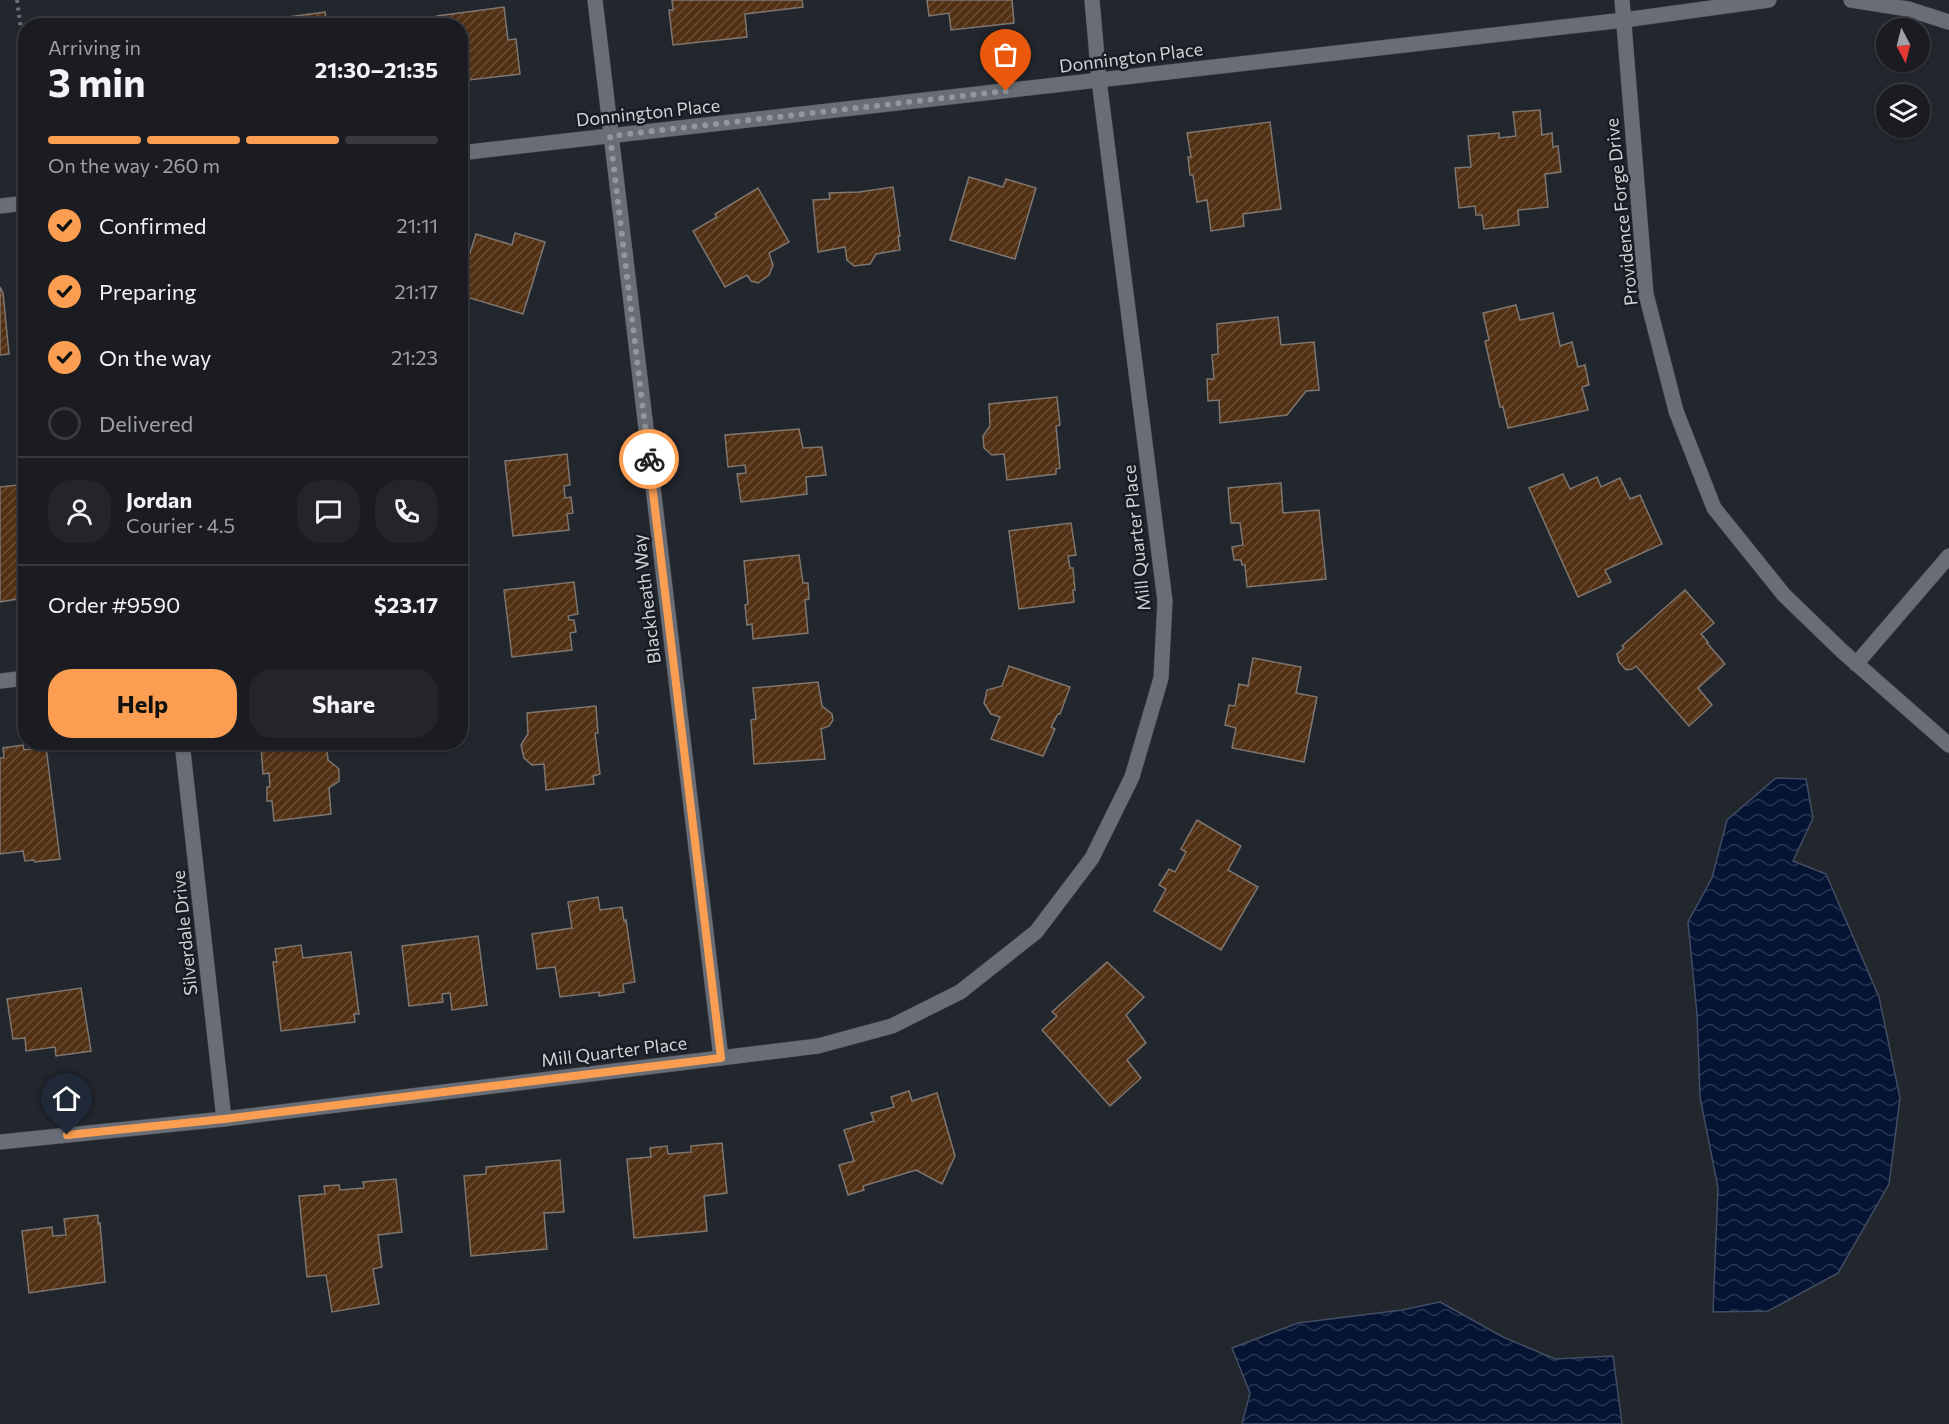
<!DOCTYPE html>
<meta charset="utf-8">
<style>
:root{--surface:#1a1c22;--page:#23252a;--text:#f1f3f6;--muted:#9fa1a5;--line:#383a40;--accent:#fb9e51}
body{margin:0;font-family:Commissioner,sans-serif;background:var(--page);color:var(--text);height:100vh;display:flex;flex-direction:column;font-size:22px;white-space:nowrap}
*{box-sizing:border-box;margin:0}
p{font-size:20px;color:var(--muted)}
.icon{flex:none;width:33px;height:33px;fill:none;stroke:currentColor;stroke-width:2;stroke-linecap:round;stroke-linejoin:round}
.map{position:relative;flex:1;overflow:hidden}
.panel{position:absolute;left:18px;top:18px;width:450px;height:732px;display:flex;flex-direction:column;background:var(--surface);border-radius:24px;box-shadow:0 2px 4px #0004,0 0 0 2px var(--line)}
.panel>*{flex:none}
.needle{width:39px;rotate:173deg}
.fabs{position:absolute;left:1876px;top:18px;display:grid;gap:12px}
.fabs a{display:grid;place-items:center;width:54px;height:54px;border-radius:50%;background:var(--surface);box-shadow:0 2px 4px #0004,0 0 0 2px var(--line);font-size:30px}
.pin{position:absolute;display:grid;place-items:center;width:51px;height:51px;color:#fff;margin:-62px -26px;border-radius:50% 50% 50% 0;rotate:-45deg;box-shadow:0 0 6px #0007}
.pin .icon{rotate:45deg}
.courier{position:absolute;display:grid;place-items:center;width:60px;height:60px;margin:-30px;border:4px solid #fb9e51;border-radius:50%;background:#fff;color:#222;box-shadow:0 2px 8px #0007}
.overview em{font-style:normal;font-weight:700}
.overview div{display:flex;flex-direction:column-reverse}
.overview{display:flex;align-items:center;justify-content:space-between;height:102px;padding:0 30px}
h1{font-size:39px;font-weight:700;line-height:45px}
.bar{display:grid;grid-template-columns:repeat(4,1fr);gap:9px 6px;align-content:center;height:72px;padding:0 30px}
.bar i{height:8px;border-radius:4px;background:var(--line)}
.bar .active{background:var(--accent)}
.bar p{grid-column:span 4}
.line{display:flex;align-items:center;gap:15px;padding:0 30px;border-top:2px solid var(--line)}
.line div{flex:1}
.round{display:grid;place-items:center;flex:none;width:63px;height:63px;border-radius:24px;background:var(--page)}
ol{padding:0 30px;list-style:none}
li{display:flex;align-items:center;gap:18px;height:66px}
li p{margin-inline-start:auto}
li .icon{padding:6px;border-radius:50%;background:var(--accent);color:#111;stroke-width:4}
li:last-child{color:var(--muted)}
li i{width:33px;height:33px;border:3px solid var(--line);border-radius:50%}
.cta{display:flex;gap:12px;margin-top:auto;padding:12px 30px}
.cta a{flex:1;height:69px;border-radius:24px;background:var(--accent);color:#111;font-size:24px;font-weight:700;line-height:69px;text-align:center}
.cta a+a{background:var(--page);color:var(--text)}
.map>svg:first-child{display:block}
</style>
<div class="map">
<svg width="1949" height="1424" viewBox="0 0 1949 1424">
<defs>
<pattern id="water-waves" width="16" height="10" patternUnits="userSpaceOnUse" patternTransform="scale(1.5)"><rect width="16" height="10" fill="#051432"/><path d="M0 5q4-4 8 0t8 0" fill="none" stroke="#28354f"/></pattern>
<pattern id="building-hatch" width="6" height="6" patternUnits="userSpaceOnUse" patternTransform="scale(1.5)"><rect width="6" height="6" fill="#523014"/><path d="M-1 1l2-2M0 6l6-6M5 7l2-2" fill="none" stroke="#6a4d35"/></pattern>
</defs>
<rect width="100%" height="100%" fill="#22262d"/>
<g fill="url(#water-waves)" stroke="#424d64" stroke-width="1.5">
<polygon points="1776,778 1806,779 1813,818 1793,861 1826,874 1879,997 1900,1098 1889,1184 1838,1273 1768,1311 1713,1312 1718,1188 1700,1097 1697,1014 1688,922 1712,878 1727,820"/>
<polygon points="1440,1302 1503,1337 1555,1359 1613,1356 1622,1424 1242,1424 1250,1393 1232,1348 1298,1323 1402,1310"/>
</g>
<g fill="url(#building-hatch)" stroke="#7e7670" stroke-width="1.5">
<polygon points="672,0 802,0 803,7 745,14 747,37 673,45 669,10 673,10"/>
<polygon points="927,0 1012,0 1014,23 951,30 949,13 929,16"/>
<polygon points="504,7 508,40 516,39 520,74 460,81 460,26 439,26 437,16"/>
<polygon points="325,12 327,26 282,26 281,18"/>
<polygon points="1540,110 1542,135 1552,133 1553,147 1558,146 1561,172 1545,174 1548,207 1518,210 1519,225 1484,229 1482,215 1476,215 1475,206 1459,208 1455,168 1471,167 1468,136 1499,133 1499,138 1516,136 1513,112"/>
<polygon points="1270,122 1281,209 1243,214 1244,226 1211,231 1207,200 1197,202 1193,175 1190,175 1188,157 1191,157 1187,133"/>
<polygon points="969,177 1003,187 1006,179 1036,188 1015,259 950,240"/>
<polygon points="893,187 900,236 898,236 900,250 876,254 870,264 854,266 847,260 845,247 818,252 813,200 830,199 829,193 859,192"/>
<polygon points="758,188 789,242 769,253 773,265 769,275 758,283 751,281 747,275 725,287 693,231 717,217 715,214"/>
<polygon points="515,233 545,242 523,314 460,295 460,284 476,234 512,245"/>
<polygon points="0,287 3,293 9,354 0,355"/>
<polygon points="1516,305 1520,320 1553,313 1560,346 1572,342 1578,367 1585,365 1589,385 1582,387 1588,410 1508,428 1503,407 1500,407 1485,341 1489,340 1483,313"/>
<polygon points="1278,317 1281,345 1314,342 1319,390 1306,391 1287,415 1220,423 1219,400 1208,401 1207,379 1214,379 1212,355 1218,354 1217,324"/>
<polygon points="1057,397 1060,425 1056,426 1060,468 1056,469 1056,474 1007,480 1004,454 992,455 984,448 983,436 990,426 989,404"/>
<polygon points="799,429 803,448 822,447 826,475 806,477 807,494 741,502 737,474 746,473 745,465 728,467 725,435"/>
<polygon points="567,454 570,485 564,486 565,498 571,497 573,513 567,514 569,530 513,536 505,461"/>
<polygon points="1563,474 1570,489 1597,477 1601,487 1620,478 1630,499 1640,495 1662,544 1605,570 1611,582 1578,597 1529,488"/>
<polygon points="1281,483 1283,513 1319,510 1326,579 1247,587 1245,565 1242,565 1241,560 1234,560 1232,547 1243,545 1240,523 1231,523 1228,488"/>
<polygon points="18,485 26,547 26,593 17,594 17,599 0,602 0,487"/>
<polygon points="1071,523 1076,555 1068,556 1070,568 1073,568 1075,590 1073,590 1074,602 1019,609 1009,531"/>
<polygon points="799,555 803,583 808,583 809,599 805,600 808,633 753,639 752,624 747,625 745,605 748,604 744,561"/>
<polygon points="574,582 578,614 568,616 569,620 574,620 576,632 570,633 572,650 512,657 504,590"/>
<polygon points="1685,590 1714,623 1701,634 1708,642 1707,643 1725,664 1698,688 1712,705 1689,726 1636,666 1632,669 1626,670 1619,662 1617,654 1624,648 1622,646"/>
<polygon points="1253,658 1301,667 1296,693 1317,697 1304,762 1232,748 1236,728 1225,725 1229,705 1235,706 1239,684 1248,686"/>
<polygon points="1009,666 1070,687 1060,714 1058,714 1051,727 1055,729 1043,756 991,739 1000,717 991,714 984,703 987,690 1002,686"/>
<polygon points="818,682 822,706 832,714 833,720 829,726 821,729 825,759 754,764 751,720 756,719 753,688"/>
<polygon points="596,706 598,733 595,733 600,774 593,776 594,784 546,790 544,764 532,765 524,758 521,745 528,734 527,713"/>
<polygon points="284,742 326,742 328,760 339,769 339,781 329,788 331,814 274,821 272,801 267,801 267,787 270,787 269,773 263,774 261,746"/>
<polygon points="23,745 24,750 46,747 60,859 35,862 34,860 25,861 23,851 0,854 0,758 4,758 3,748"/>
<polygon points="1197,820 1241,846 1228,870 1258,887 1221,950 1154,911 1166,889 1159,885 1169,869 1175,872 1186,852 1181,849"/>
<polygon points="598,897 600,910 622,907 624,921 626,920 635,982 623,984 624,992 599,996 599,992 560,997 555,967 537,969 532,934 572,928 568,902"/>
<polygon points="478,936 487,1005 452,1010 450,993 442,994 443,1002 409,1006 402,946"/>
<polygon points="301,945 303,958 351,952 359,1014 354,1014 355,1022 281,1031 273,962 277,962 275,949"/>
<polygon points="1107,962 1144,997 1126,1015 1146,1043 1127,1060 1141,1078 1110,1106 1042,1030 1057,1016 1052,1012"/>
<polygon points="81,988 91,1051 56,1056 55,1047 26,1051 25,1038 13,1039 7,999"/>
<polygon points="909,1091 912,1101 937,1093 955,1156 942,1184 916,1170 863,1186 864,1190 848,1195 839,1165 854,1161 844,1130 874,1121 871,1113 894,1107 891,1097"/>
<polygon points="722,1143 727,1193 704,1196 707,1231 634,1238 627,1159 651,1157 650,1148 667,1146 668,1154 691,1152 691,1146"/>
<polygon points="560,1160 564,1212 544,1213 547,1249 471,1256 464,1176 486,1174 486,1167"/>
<polygon points="396,1179 402,1232 378,1235 382,1267 373,1269 379,1304 332,1312 326,1275 307,1277 299,1196 325,1194 324,1186 339,1185 340,1190 364,1188 363,1182"/>
<polygon points="98,1215 98,1224 100,1223 105,1282 29,1293 22,1231 52,1227 53,1236 66,1235 64,1219"/>
</g>
<g fill="none" stroke-linecap="round" stroke-linejoin="round">
<defs>
<g id="minor">
<polyline points="595,0 721,1058"/>
<polyline points="1622,0 1646,294 1676,411 1714,508 1784,595 1842,651 1949,745"/>
<polyline points="1851,0 1908,9 1949,22"/>
<polyline points="460,153 1624,20 1769,0"/>
<polyline points="0,206 26,203"/>
<polyline points="1856,664 1949,556"/>
<polyline points="0,681 26,678"/>
<polyline points="182,742 224,1119"/>
<polyline points="0,1142 224,1119 818,1046 892,1026 960,992 1036,932 1092,858 1132,777 1161,678 1165,601 1099,80 1092,0"/>
</g>
</defs>
<use href="#minor" stroke="#3f4248" stroke-width="16"/>
<polyline stroke="#6b6e74" stroke-width="4" stroke-dasharray="3 4.5" stroke-linecap="butt" points="17,0 26,66"/>
<use href="#minor" stroke="#696d75" stroke-width="15"/>
</g>
<g fill="none" stroke-linecap="round" stroke-linejoin="round">
<polyline stroke="#94969c" stroke-width="6" stroke-dasharray="0 10.8" points="649,459 610,136 1006,91"/>
<polyline stroke="#fb9e51" stroke-width="8" points="67,1135 224,1119 721,1058 649,459"/>
</g>
<g text-anchor="middle" dominant-baseline="central" stroke-width="5" stroke-linejoin="round" paint-order="stroke">
<g font-size="18" fill="#d1d3d8" stroke="#191c23">
<text transform="translate(1131 57) rotate(-7)">Donnington Place</text>
<text transform="translate(648 112) rotate(-6)">Donnington Place</text>
<text transform="translate(1621 212) rotate(-96)">Providence Forge Drive</text>
<text transform="translate(1136 538) rotate(-96)">Mill Quarter Place</text>
<text transform="translate(646 599) rotate(-97)">Blackheath Way</text>
<text transform="translate(184 933) rotate(-96)">Silverdale Drive</text>
<text transform="translate(614 1051) rotate(-7)">Mill Quarter Place</text>
</g>
</g>
</svg>
<div class="fabs">
<a><svg class="needle" viewBox="-14 -14 28 28"><path d="M0-13l5 13h-10z" fill="#e53935"/><path d="M0 13l5-13h-10z" fill="#9fa1a5"/></svg></a>
<a><svg class="icon" aria-label="layers" viewBox="0 0 24 24"><path d="M12 4l9 5-9 5-9-5zM3 14l9 5 9-5"/></svg></a>
</div>
<div class="pin" style="left:1006px;top:91px;background:#ea580c"><svg class="icon" aria-label="bag" viewBox="0 0 24 24"><path d="M5 8h14l-1 12H6zM9 8a3 3 0 0 1 6 0"/></svg></div>
<div class="pin" style="left:67px;top:1135px;background:#1f2937"><svg class="icon" aria-label="home" viewBox="0 0 24 24"><path d="M3 11l9-7 9 7M6 9v11h12V9"/></svg></div>
<div class="courier" style="left:649px;top:459px"><svg class="icon" aria-label="bike" viewBox="0 0 24 24"><circle cx="6" cy="16" r="4"/><circle cx="18" cy="16" r="4"/><path d="M6 16l4-8h5l3 8M10 8l3 8H6M13 5h3"/></svg></div>
<section class="panel">
<div class="overview"><div><h1>3 min</h1><p>Arriving in</p></div><em>21:30–21:35</em></div>
<div class="bar"><i class="active"></i><i class="active"></i><i class="active"></i><i></i><p>On the way · 260 m</p></div>
<ol>
<li><svg class="icon" aria-label="check" viewBox="0 0 24 24"><path d="M5 12l5 5 9-10"/></svg>Confirmed<p>21:11</p></li>
<li><svg class="icon" aria-label="check" viewBox="0 0 24 24"><path d="M5 12l5 5 9-10"/></svg>Preparing<p>21:17</p></li>
<li><svg class="icon" aria-label="check" viewBox="0 0 24 24"><path d="M5 12l5 5 9-10"/></svg>On the way<p>21:23</p></li>
<li><i></i>Delivered</li>
</ol>
<div class="line" style="height:108px"><a class="round"><svg class="icon" aria-label="person" viewBox="0 0 24 24"><circle cx="12" cy="8" r="4"/><path d="M4 21q1-7 8-7t8 7"/></svg></a><div><b>Jordan</b><p>Courier · 4.5</p></div><a class="round"><svg class="icon" aria-label="chat" viewBox="0 0 24 24"><path d="M4 5h16v11H9l-5 4z"/></svg></a><a class="round"><svg class="icon" aria-label="phone" viewBox="0 0 24 24"><path d="M5 4h4l2 5-3 2q2 4 5 5l2-3 5 2v4C11 20 4 13 5 4z"/></svg></a></div>
<div class="line" style="height:78px"><div>Order #9590</div><b>$23.17</b></div>
<div class="cta"><a>Help</a><a>Share</a></div>
</section>
</div>
